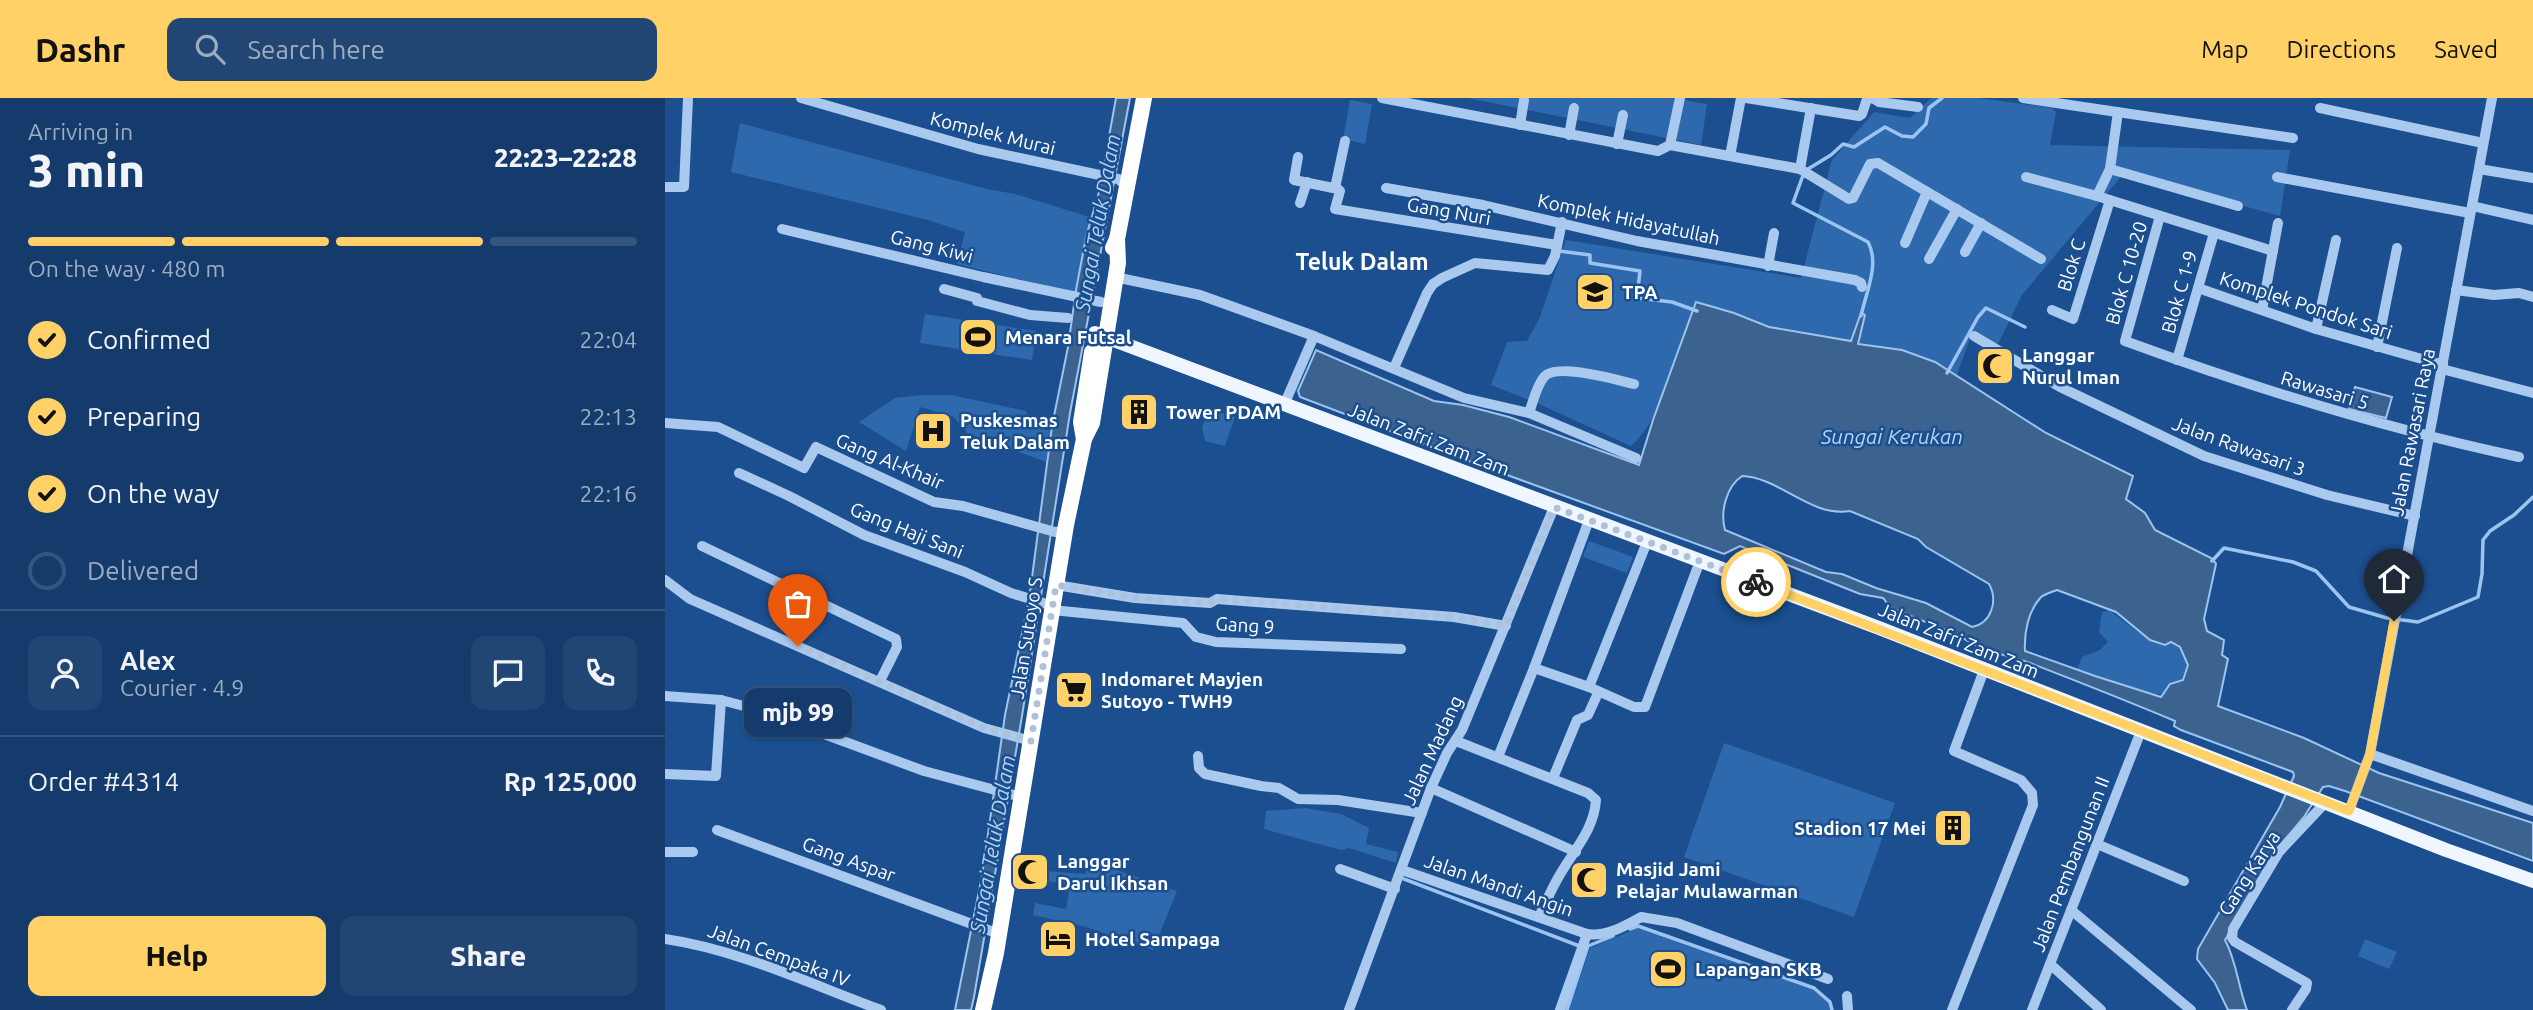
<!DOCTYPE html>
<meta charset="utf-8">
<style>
:root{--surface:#143b6b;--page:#214673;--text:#f1f3f6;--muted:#9dadc1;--line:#33557e;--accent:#ffd166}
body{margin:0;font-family:Ubuntu,sans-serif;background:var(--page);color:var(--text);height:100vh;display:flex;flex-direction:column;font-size:26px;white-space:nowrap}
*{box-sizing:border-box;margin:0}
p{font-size:23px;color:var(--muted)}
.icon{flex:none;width:38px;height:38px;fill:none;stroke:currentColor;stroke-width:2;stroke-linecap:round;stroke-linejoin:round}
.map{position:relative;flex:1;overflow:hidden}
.side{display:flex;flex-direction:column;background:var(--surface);width:665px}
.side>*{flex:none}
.pin{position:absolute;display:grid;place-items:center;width:60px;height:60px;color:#fff;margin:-72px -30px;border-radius:50% 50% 50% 0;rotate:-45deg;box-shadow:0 0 7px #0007}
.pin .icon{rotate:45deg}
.courier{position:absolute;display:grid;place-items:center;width:70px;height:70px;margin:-35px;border:5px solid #ffd166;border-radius:50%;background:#fff;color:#222;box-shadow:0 2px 9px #0007}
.bubble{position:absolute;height:49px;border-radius:14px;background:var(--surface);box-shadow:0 2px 5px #0004,0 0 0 2px var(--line);font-size:23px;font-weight:800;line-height:49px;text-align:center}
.summary em{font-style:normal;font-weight:800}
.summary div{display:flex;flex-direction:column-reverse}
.summary{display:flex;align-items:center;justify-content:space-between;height:119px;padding:0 28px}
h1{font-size:46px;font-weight:800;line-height:52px}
.bar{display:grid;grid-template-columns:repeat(4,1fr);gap:10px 7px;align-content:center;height:84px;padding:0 28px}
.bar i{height:9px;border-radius:5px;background:var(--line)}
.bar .on{background:var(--accent)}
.bar p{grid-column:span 4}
.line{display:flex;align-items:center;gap:18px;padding:0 28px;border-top:2px solid var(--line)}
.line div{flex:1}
.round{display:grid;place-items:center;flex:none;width:74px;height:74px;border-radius:14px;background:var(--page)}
ol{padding:0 28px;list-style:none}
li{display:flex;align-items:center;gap:21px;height:77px}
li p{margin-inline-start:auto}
li .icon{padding:7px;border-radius:50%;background:var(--accent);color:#111;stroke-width:4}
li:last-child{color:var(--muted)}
li i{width:38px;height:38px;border:4px solid var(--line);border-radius:50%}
.button{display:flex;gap:14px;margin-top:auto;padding:14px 28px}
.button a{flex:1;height:80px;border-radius:14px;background:var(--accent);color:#111;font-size:28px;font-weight:800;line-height:80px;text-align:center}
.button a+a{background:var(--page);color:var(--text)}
header{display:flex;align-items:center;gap:42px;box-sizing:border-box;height:98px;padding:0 35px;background:var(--accent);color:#111}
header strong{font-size:33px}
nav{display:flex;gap:38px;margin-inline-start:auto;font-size:24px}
.search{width:490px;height:63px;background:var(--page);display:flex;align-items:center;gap:18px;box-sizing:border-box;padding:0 24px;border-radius:14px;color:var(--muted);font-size:26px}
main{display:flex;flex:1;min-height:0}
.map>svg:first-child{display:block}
</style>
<header>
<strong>Dashr</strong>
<div class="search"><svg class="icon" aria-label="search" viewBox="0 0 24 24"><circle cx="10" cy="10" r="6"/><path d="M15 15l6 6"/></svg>Search here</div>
<nav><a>Map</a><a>Directions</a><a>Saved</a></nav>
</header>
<main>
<section class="side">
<div class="summary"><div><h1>3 min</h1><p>Arriving in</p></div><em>22:23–22:28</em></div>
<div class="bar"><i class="on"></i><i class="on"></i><i class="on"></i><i></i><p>On the way · 480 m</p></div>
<ol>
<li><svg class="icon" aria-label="check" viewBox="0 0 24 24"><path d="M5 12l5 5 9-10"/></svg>Confirmed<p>22:04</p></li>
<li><svg class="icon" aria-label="check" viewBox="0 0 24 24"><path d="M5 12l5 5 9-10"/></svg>Preparing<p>22:13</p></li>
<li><svg class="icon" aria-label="check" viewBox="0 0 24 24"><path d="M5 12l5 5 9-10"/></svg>On the way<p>22:16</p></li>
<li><i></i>Delivered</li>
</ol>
<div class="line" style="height:126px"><a class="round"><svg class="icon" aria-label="person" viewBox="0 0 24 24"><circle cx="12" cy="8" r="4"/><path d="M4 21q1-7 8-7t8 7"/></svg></a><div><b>Alex</b><p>Courier · 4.9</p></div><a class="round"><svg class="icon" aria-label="chat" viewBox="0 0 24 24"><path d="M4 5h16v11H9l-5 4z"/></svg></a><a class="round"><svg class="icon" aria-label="phone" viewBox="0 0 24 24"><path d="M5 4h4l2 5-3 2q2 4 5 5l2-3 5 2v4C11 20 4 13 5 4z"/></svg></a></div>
<div class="line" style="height:91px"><div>Order #4314</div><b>Rp 125,000</b></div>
<div class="button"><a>Help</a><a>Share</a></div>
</section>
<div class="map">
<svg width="1868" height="912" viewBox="0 0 1868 912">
<rect width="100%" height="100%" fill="#1b4f8f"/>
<g fill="#2e69ad">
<polygon points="803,0 1007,0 1042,6 1036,47"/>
<path d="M1266 0H1313L1387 10 1391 14 1385 47 1625 52 1615 118 1459 75 1357 197 1332 248 1307 235 1291 279C1258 256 1232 252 1193 246L1200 217 1190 233 1187 243 1104 229 1069 215 1031 204C1012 247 1001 318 966 348L874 306 826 287 842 244 862 243 875 219 901 142 1136 180 1167 62 1209 14 1245 20Z"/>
<polygon points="685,2 707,6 700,46 678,41"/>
<polygon points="75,25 322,91 350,96 428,120 414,196 292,166 300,134 263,122 66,74"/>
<polygon points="260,216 371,233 367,262 255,245"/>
<polygon points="257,297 286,297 361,313 364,326 385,333 381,364 302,335 289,319 255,309 241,353 194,324 230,300"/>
<polygon points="544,310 570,319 560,348 540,343 537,330"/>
<polygon points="924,443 968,459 962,475 918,459"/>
<polygon points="1444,512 1485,543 1500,548 1506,545 1514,549 1522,567 1517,581 1505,586 1499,596 1488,596 1412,571 1417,559 1435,552 1443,544 1434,534 1437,514"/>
<polygon points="1059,645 1230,705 1189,819 1019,759"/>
<polygon points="641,710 676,716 704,730 701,746 733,754 731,765 684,750 676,752 599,731 601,713"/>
<polygon points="426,763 512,793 488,852 421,829 368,817 370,805 401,811 405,787 377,782 379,773 420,776"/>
<polygon points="973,830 1149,892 1164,905 1165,912 904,912 925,850"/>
<polygon points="1700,841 1732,854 1724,871 1693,858"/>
</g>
<g fill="#3c6290" stroke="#9cc4f0" stroke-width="2" fill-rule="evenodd">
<polygon points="451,0 465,0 405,315 357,618 309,899 306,912 290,912 317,778 340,617 364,502 387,328 403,249 411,192 421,139 434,94"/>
<path d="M1031 204 1069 215 1104 229 1186 243 1196 215 1200 217 1193 246 1237 252 1270 264 1381 335 1468 378 1461 401 1480 415 1490 432 1548 461 1551 466 1539 521 1542 533 1559 542 1557 557 1563 561 1553 608 1639 640 1714 675 1868 725V763L1680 693 1664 688 1658 689 1639 719 1617 745 1560 842C1572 864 1573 889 1582 912H1563L1550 885 1532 861 1533 851 1615 709 1629 678 1628 674 1516 632 1509 628 1510 623C1462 603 1414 584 1365 565 1342 557 1315 553 1295 538L1226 510 1218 500 1195 496 1075 448 1059 456 790 358 635 299 633 293 651 252 769 303 798 307 844 319 974 367 988 322ZM1077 378C1114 379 1146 420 1185 413L1253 441 1261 449 1324 486C1333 502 1327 525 1307 529L1261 505 1211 490 1177 476 1161 474 1060 432C1055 414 1061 389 1077 378ZM1392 492 1451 514 1485 542 1500 547 1506 544 1515 549 1523 567 1518 582 1505 586 1496 599 1430 578 1360 553C1359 535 1363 513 1376 499 1380 496 1387 494 1392 492Z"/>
<polygon points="1690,289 1727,299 1721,320 1684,311"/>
</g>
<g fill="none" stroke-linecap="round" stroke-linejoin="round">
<g stroke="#9cc4f0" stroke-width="3.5">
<polyline points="894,153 925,157 925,165 975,173 972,200 1007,204 1032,213"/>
<path d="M1196 218C1201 194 1215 166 1203 144L1128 105 1137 80 1143 71 1166 57 1178 46 1189 49 1220 29 1237 38 1248 39 1261 26 1264 10 1277 0"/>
<polyline points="1282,275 1313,219 1321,210 1360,229"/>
<polyline points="1547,463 1559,450 1628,464 1651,473 1684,509 1722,520 1753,524 1813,499 1817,476 1818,442 1825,433 1849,417 1868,399"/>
<polyline points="739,781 917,849"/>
<polyline points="965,831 973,828 1149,890 1165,904 1167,912"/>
<polyline points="902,912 923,848 948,838"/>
</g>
<g stroke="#a9c9ee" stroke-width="10">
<polyline points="136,0 313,51 453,81 462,88"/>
<polyline points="717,0 993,53 1005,47 1135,71 1184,101 1188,100 1205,66 1213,65 1376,161"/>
<polyline points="1081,0 1194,18 1197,16 1202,1 1208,0 1214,4 1253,9"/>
<polyline points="1358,0 1628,40"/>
<polyline points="1655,10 1818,45"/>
<polyline points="1453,14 1445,71 1573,108"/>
<polyline points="855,27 859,2"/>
<polyline points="904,37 909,10"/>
<polyline points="952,46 958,17"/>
<polyline points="1005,47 1015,0"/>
<polyline points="1065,58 1076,0"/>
<polyline points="633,59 629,82 673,91 675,93 670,111 892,147"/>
<polyline points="1135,71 1146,10"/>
<polyline points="1814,71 1868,80"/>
<polyline points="1361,79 1432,98 1608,153"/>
<polyline points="1612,79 1805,115"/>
<polyline points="0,89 19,89 23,0"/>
<polyline points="670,90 680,43"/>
<polyline points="721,90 818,107 972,143 1190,182 1196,185 1197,189"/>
<polyline points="1432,98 1445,71"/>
<polyline points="635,105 642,84"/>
<polyline points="1807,108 1868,122"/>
<path d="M1495 118 1460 243C1591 291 1718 330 1854 359"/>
<polyline points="117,131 318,179 436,204"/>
<polyline points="1240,145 1262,94"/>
<polyline points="1300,154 1316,125"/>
<polyline points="1264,161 1292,111"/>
<polyline points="1103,168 1109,135"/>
<polyline points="450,179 535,197 649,238 799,300 864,315 971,360"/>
<polyline points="1533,190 1651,231 1778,267"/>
<polyline points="279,191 312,200 312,203 316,204 365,217 403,220"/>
<polyline points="1791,192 1829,197 1854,195 1868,199"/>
<polyline points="1387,212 1408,221 1445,102"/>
<polyline points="1597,212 1613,125"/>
<polyline points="1651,231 1671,142"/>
<polyline points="1309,238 1395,289 1539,358 1662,397 1750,418"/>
<polyline points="1712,249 1732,150"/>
<polyline points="1512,262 1549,135"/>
<polyline points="729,270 762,195 768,186 777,180 810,165 883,172 890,158 897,124"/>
<polyline points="1777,271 1868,295"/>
<polyline points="619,307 649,238"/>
<path d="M864 315C868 304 871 289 879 279 891 264 952 282 969 286"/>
<polyline points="0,325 53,329 139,370 151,349 269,404 298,408 390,434 400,433"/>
<polyline points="74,375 124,398 199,437 300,474 346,495 388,508"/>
<polyline points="37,448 231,541 232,549 215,583"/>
<polyline points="0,482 25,501 319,630 366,643"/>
<polyline points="391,487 470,500 545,505 552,501 789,519 841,528"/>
<polyline points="387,512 518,525 531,539 551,544 736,551"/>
<polyline points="869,570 924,589 969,609 980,609 1035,463"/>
<polyline points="924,589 982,444"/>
<polyline points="0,598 56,602 94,612 259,673 356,699"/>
<path d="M791 643 923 695 931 702C929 733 907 754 893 780 886 792 880 806 874 819"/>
<polyline points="1705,656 1868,713"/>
<polyline points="533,658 534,670 540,676 596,688 614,690 633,701 673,702 757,715"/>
<polyline points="833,659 869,570 924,422"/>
<polyline points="0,676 51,678 56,602"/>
<polyline points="888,680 912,622 923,617 933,595"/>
<polyline points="766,690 911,754"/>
<polyline points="1684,713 1705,656 1827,0"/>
<polyline points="52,732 334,836"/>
<polyline points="1432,746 1519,783"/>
<polyline points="0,754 28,754"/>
<polyline points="675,771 730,791"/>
<path d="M737 772 922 836C941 839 960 828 976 819L1012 825 1163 881"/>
<polyline points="1406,812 1526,912"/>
<path d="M0 841C75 852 145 886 216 912"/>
<polyline points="1385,866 1436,912"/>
<polyline points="1182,898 1183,912"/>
<polyline points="684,912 766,690 782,655 797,632 889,409"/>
<polyline points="895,912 922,836"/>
<polyline points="1287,912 1368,707 1367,695 1356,682 1289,653 1319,572"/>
<polyline points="1367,912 1476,633"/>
<polyline points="1627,912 1641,891 1642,885 1570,844 1567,840 1568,831 1614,754 1660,705"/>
</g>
<polyline stroke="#f0f6ff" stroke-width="14" points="430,235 1214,530 1781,752 1868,783"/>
<g stroke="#fff" stroke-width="16">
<polyline points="448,150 452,141 479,0"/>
<polyline points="419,341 416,324 427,254"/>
<polyline points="318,912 331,855 401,427 419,341 427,325 453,165 452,141"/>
</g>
</g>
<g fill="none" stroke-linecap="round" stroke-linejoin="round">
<polyline stroke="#afc1d8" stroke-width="7" stroke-dasharray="0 12.6" points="133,548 319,630 366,643 391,487 470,500 545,505 552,501 789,519 841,528 889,409 1091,484"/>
<polyline stroke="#ffd166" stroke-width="9" points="1091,484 1684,713 1705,656 1729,523"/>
</g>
<defs>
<symbol id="school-square" viewBox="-11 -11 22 22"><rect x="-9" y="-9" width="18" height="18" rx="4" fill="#ffd166" stroke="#1b4f8f"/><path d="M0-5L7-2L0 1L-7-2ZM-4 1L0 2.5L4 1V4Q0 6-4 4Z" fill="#111"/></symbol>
<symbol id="stadium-square" viewBox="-11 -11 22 22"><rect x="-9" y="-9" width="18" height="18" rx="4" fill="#ffd166" stroke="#1b4f8f"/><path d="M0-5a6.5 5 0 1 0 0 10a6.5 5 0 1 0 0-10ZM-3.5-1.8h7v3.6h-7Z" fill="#111"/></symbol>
<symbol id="mosque-square" viewBox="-11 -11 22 22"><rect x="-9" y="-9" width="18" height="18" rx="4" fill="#ffd166" stroke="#1b4f8f"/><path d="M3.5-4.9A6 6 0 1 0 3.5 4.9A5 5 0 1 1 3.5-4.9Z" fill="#111"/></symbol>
<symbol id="building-square" viewBox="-11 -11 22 22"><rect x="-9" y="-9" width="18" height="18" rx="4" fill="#ffd166" stroke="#1b4f8f"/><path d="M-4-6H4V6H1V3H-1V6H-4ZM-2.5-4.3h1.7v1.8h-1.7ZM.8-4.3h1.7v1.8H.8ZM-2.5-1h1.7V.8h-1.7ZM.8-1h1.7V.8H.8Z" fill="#111"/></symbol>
<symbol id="hospital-square" viewBox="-11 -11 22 22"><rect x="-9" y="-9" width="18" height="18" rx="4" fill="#ffd166" stroke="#1b4f8f"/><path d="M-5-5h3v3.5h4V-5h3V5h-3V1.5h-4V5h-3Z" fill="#111"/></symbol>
<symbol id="supermarket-square" viewBox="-11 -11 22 22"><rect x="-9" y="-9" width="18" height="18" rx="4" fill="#ffd166" stroke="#1b4f8f"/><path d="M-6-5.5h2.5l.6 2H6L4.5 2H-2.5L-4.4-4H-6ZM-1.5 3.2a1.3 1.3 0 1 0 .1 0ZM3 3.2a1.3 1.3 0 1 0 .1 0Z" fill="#111"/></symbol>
<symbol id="hotel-square" viewBox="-11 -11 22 22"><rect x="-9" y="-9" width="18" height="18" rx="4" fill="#ffd166" stroke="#1b4f8f"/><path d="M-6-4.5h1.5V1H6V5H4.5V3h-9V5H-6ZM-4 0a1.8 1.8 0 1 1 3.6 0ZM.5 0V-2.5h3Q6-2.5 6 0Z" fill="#111"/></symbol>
</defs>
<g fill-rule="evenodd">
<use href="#school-square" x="908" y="172" width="44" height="44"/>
<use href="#stadium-square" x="291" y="217" width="44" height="44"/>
<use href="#mosque-square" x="1308" y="246" width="44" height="44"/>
<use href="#building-square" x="452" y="292" width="44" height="44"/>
<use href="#hospital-square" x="246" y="311" width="44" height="44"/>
<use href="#supermarket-square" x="387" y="570" width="44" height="44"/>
<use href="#building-square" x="1266" y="708" width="44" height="44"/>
<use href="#mosque-square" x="343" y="752" width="44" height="44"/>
<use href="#mosque-square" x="902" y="760" width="44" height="44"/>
<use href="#hotel-square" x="371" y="819" width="44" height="44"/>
<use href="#stadium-square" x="981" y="849" width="44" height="44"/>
</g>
<g text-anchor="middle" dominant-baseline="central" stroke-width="5" stroke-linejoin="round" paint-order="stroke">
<g font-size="19" fill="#fff" stroke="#1b4f8f">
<text transform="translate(328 35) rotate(14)">Komplek Murai</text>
<text transform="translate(784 113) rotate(10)">Gang Nuri</text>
<text transform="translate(964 121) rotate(12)">Komplek Hidayatullah</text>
<text transform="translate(267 148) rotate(14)">Gang Kiwi</text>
<text transform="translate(1406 167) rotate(-73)">Blok C</text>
<text transform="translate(1461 175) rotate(-74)">Blok C 10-20</text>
<text transform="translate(1514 194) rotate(-74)">Blok C 1-9</text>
<text transform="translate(1641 207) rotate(18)">Komplek Pondok Sari</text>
<text transform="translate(1660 292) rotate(17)">Rawasari 5</text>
<text transform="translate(1747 334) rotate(-79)">Jalan Rawasari Raya</text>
<text transform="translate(764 341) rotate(21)">Jalan Zafri Zam Zam</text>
<text transform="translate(1574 348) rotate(20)">Jalan Rawasari 3</text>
<text transform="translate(225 363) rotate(23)">Gang Al-Khair</text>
<text transform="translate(242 432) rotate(22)">Gang Haji Sani</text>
<text transform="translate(580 527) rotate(4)">Gang 9</text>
<text transform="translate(361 540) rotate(-81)">Jalan Sutoyo S</text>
<text transform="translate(1294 542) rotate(22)">Jalan Zafri Zam Zam</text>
<text transform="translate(767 652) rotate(-65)">Jalan Madang</text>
<text transform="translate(184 761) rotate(20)">Gang Aspar</text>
<text transform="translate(1405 766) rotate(-69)">Jalan Pembangunan II</text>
<text transform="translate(1584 775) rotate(-57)">Gang Karya</text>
<text transform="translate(834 787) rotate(19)">Jalan Mandi Angin</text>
<text transform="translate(114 857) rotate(20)">Jalan Cempaka IV</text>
</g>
<g font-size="19" font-weight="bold" fill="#fff" stroke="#1b4f8f" text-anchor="start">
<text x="957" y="194">TPA</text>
<text x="340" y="239">Menara Futsal</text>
<text x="1357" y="257">Langgar<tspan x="1357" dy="22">Nurul Iman</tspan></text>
<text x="501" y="314">Tower PDAM</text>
<text x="295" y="322">Puskesmas<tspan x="295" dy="22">Teluk Dalam</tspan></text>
<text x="436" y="581">Indomaret Mayjen<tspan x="436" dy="22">Sutoyo - TWH9</tspan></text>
<text x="1261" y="730" text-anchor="end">Stadion 17 Mei</text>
<text x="392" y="763">Langgar<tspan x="392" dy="22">Darul Ikhsan</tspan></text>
<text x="951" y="771">Masjid Jami<tspan x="951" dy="22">Pelajar Mulawarman</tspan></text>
<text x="420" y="841">Hotel Sampaga</text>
<text x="1030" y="871">Lapangan SKB</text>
</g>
<g font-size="21" font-style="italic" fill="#b5d3f5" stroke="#1b4f8f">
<text transform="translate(432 125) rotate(-80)">Sungai Teluk Dalam</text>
<text x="1227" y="338">Sungai Kerukan</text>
<text transform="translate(327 746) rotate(-80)">Sungai Teluk Dalam</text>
</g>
<g font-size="23" font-weight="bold" fill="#fff" stroke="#1b4f8f">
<text x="697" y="163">Teluk Dalam</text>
</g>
</g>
</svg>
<div class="pin" style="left:133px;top:548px;background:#ea580c"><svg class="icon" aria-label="bag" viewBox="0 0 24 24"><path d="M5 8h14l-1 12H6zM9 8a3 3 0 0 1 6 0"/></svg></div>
<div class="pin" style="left:1729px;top:523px;background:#1f2937"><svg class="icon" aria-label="home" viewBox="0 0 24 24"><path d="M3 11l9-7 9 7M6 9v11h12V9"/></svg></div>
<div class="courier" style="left:1091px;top:484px"><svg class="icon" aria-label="bike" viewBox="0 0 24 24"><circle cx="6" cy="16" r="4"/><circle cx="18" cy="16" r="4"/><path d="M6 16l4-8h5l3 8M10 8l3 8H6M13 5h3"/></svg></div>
<div class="bubble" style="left:79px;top:590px;width:108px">mjb 99</div>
</div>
</main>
